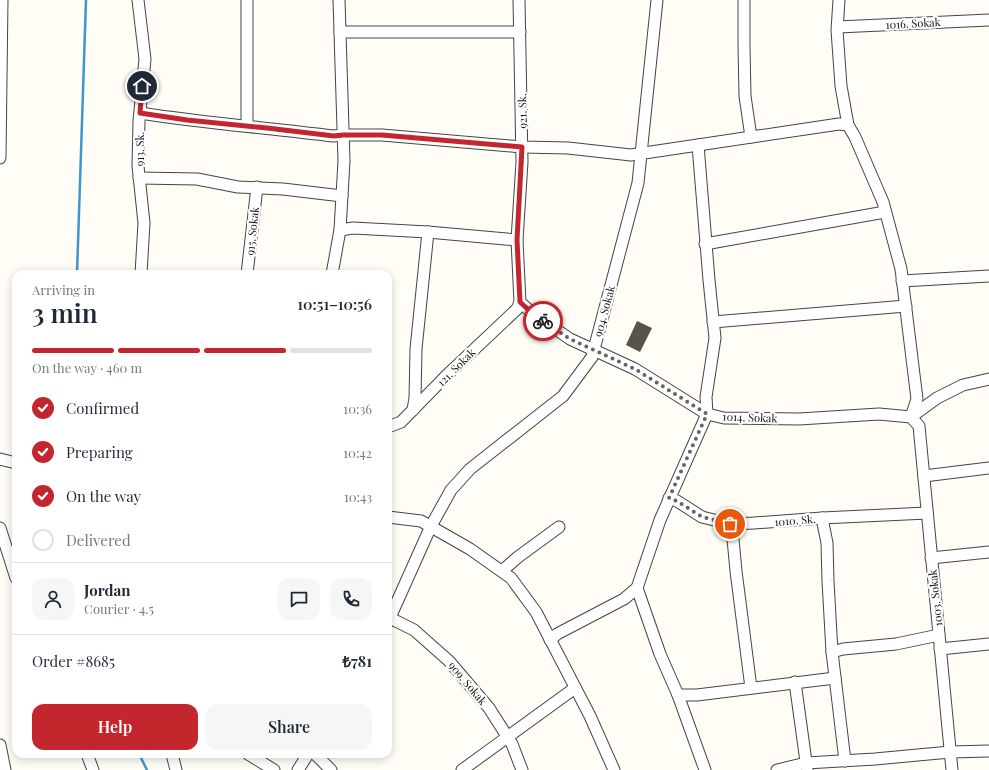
<!DOCTYPE html>
<meta charset="utf-8">
<style>
:root{--surface:#fff;--page:#f6f6f7;--text:#1f2937;--muted:#747a83;--line:#e0e1e3;--accent:#c4262e}
body{margin:0;font-family:"Playfair Display",serif;background:var(--page);color:var(--text);height:100vh;display:flex;flex-direction:column;font-size:15px;white-space:nowrap}
*{box-sizing:border-box;margin:0}
p{font-size:13px;color:var(--muted)}
.icon{flex:none;width:22px;height:22px;fill:none;stroke:currentColor;stroke-width:2;stroke-linecap:round;stroke-linejoin:round}
.map{position:relative;flex:1;overflow:hidden}
.side{position:absolute;left:12px;top:270px;width:380px;height:488px;display:flex;flex-direction:column;background:var(--surface);border-radius:12px;box-shadow:0 2px 10px #0003}
.side>*{flex:none}
.pin{position:absolute;display:grid;place-items:center;width:34px;height:34px;color:#fff;margin:-17px;border:2px solid #fff;border-radius:50%;box-shadow:0 1px 4px #0007}
.courier{position:absolute;display:grid;place-items:center;width:40px;height:40px;margin:-20px;border:3px solid #c4262e;border-radius:50%;background:#fff;color:#222;box-shadow:0 1px 5px #0007}
.summary em{font-style:normal;font-weight:600}
.summary div{display:flex;flex-direction:column-reverse}
.summary{display:flex;align-items:center;justify-content:space-between;height:68px;padding:0 20px}
h1{font-size:26px;font-weight:600;line-height:30px}
.bar{display:grid;grid-template-columns:repeat(4,1fr);gap:6px 4px;align-content:center;height:48px;padding:0 20px}
.bar i{height:5px;border-radius:3px;background:var(--line)}
.bar .on{background:var(--accent)}
.bar p{grid-column:span 4}
.line{display:flex;align-items:center;gap:10px;padding:0 20px;border-top:1px solid var(--line)}
.line div{flex:1}
.round{display:grid;place-items:center;flex:none;width:42px;height:42px;border-radius:12px;background:var(--page)}
ol{padding:0 20px;list-style:none}
li{display:flex;align-items:center;gap:12px;height:44px}
li p{margin-inline-start:auto}
li .icon{padding:4px;border-radius:50%;background:var(--accent);color:#fff;stroke-width:4}
li:last-child{color:var(--muted)}
li i{width:22px;height:22px;border:2px solid var(--line);border-radius:50%}
.cta{display:flex;gap:8px;margin-top:auto;padding:8px 20px}
.cta a{flex:1;height:46px;border-radius:12px;background:var(--accent);color:#fff;font-size:16px;font-weight:600;line-height:46px;text-align:center}
.cta a+a{background:var(--page);color:var(--text)}
.map>svg:first-child{display:block}
</style>
<div class="map">
<svg width="989" height="770" viewBox="0 0 989 770">
<rect width="100%" height="100%" fill="#fffdf5"/>
<g fill="none" stroke-linecap="round" stroke-linejoin="round">
<g stroke="#3f96cf" stroke-width="2.5">
<polyline points="77,274 86,0"/>
<polyline points="139,754 147,770"/>
</g>
</g>
<polygon fill="#5a524d" points="637,321 652,328 640,352 626,345"/>
<g fill="none" stroke-linecap="round" stroke-linejoin="round">
<defs>
<g id="minor">
<polyline points="138,0 145,59 139,121 138,166 144,223 141,274"/>
<polyline points="247,0 247,126"/>
<polyline points="519,0 522,162 517,240 520,302 532,313 570,339 635,369 707,414 724,418 799,419 879,414 911,417 919,426 952,770"/>
<polyline points="744,0 744,45 745,96 751,137"/>
<polyline points="839,0 837,30 841,86 848,125"/>
<polyline points="838,27 989,20"/>
<polyline points="340,32 520,32"/>
<path d="M140 113C204 123 269 128 333 136L343 135H382L522 147 568 148 631 155 839 124 848 125 855 137 883 202 901 269 917 399 911 417"/>
<polyline points="0,158 2,0"/>
<polyline points="139,178 197,179 238,187 283,189 342,196"/>
<polyline points="340,230 353,228 428,232 517,240"/>
<polyline points="705,244 885,212"/>
<polyline points="247,274 257,187"/>
<polyline points="332,274 340,230 344,161 339,0"/>
<polyline points="902,281 989,276"/>
<polyline points="713,322 906,306"/>
<polyline points="413,410 415,398 416,349 428,232"/>
<polyline points="911,417 937,398 963,385 989,379"/>
<polyline points="388,427 401,422 446,376 517,309 520,302"/>
<polyline points="0,459 16,463"/>
<polyline points="924,476 989,468"/>
<polyline points="669,498 677,501 702,517 730,524 754,523 822,518 927,513"/>
<polyline points="388,517 421,521 470,549 511,578 536,612 590,716 614,770"/>
<polyline points="822,518 827,543 828,581 832,652 845,761"/>
<polyline points="730,524 733,539 736,571 751,688"/>
<polyline points="0,528 16,578"/>
<polyline points="931,558 989,552"/>
<polyline points="502,571 518,557 559,527"/>
<polyline points="637,588 660,654 678,695 697,695 835,678"/>
<polyline points="388,617 414,630 449,661 489,708 512,744 522,770"/>
<polyline points="388,622 431,526 451,490 470,469 563,396 592,357 638,183 657,0"/>
<polyline points="550,640 557,634 624,599 637,588 660,520 707,414 706,397 715,338 709,280 698,145"/>
<polyline points="940,649 989,644"/>
<polyline points="832,652 843,649 896,644 939,635"/>
<polyline points="795,682 807,769"/>
<polyline points="678,695 705,770"/>
<polyline points="0,745 5,770"/>
<polyline points="87,754 93,770"/>
<polyline points="172,754 176,770"/>
<polyline points="248,754 274,770"/>
<polyline points="315,754 331,770"/>
<polyline points="298,770 308,754"/>
<polyline points="462,770 575,688"/>
<polyline points="777,770 806,763 875,759 950,752 989,751"/>
</g>
</defs>
<use href="#minor" stroke="#444" stroke-width="13"/>
<use href="#minor" stroke="#fff" stroke-width="11"/>
</g>
<g fill="none" stroke-linecap="round" stroke-linejoin="round">
<polyline stroke="#646461" stroke-width="4" stroke-dasharray="0 7.2" points="543,321 570,339 635,369 707,414 669,498 677,501 702,517 730,524"/>
<polyline stroke="#c4262e" stroke-width="5" points="142,86 140,113 187,120 267,128 334,136 343,135 382,135 522,147 517,240 520,302 532,313 543,321"/>
</g>
<g text-anchor="middle" dominant-baseline="central" stroke-width="4" stroke-linejoin="round" paint-order="stroke">
<g font-size="11" fill="#111" stroke="#fff">
<text transform="translate(913 23) rotate(-3)">1016. Sokak</text>
<text transform="translate(522 111) rotate(-91)">921. Sk.</text>
<text transform="translate(139 149) rotate(-90)">913. Sk.</text>
<text transform="translate(252 231) rotate(-84)">915. Sokak</text>
<text transform="translate(604 311) rotate(-75)">904. Sokak</text>
<text transform="translate(456 367) rotate(-45)">121. Sokak</text>
<text transform="translate(750 417) rotate(2)">1014. Sokak</text>
<text transform="translate(795 520) rotate(-5)">1010. Sk.</text>
<text transform="translate(935 598) rotate(-96)">1003. Sokak</text>
<text transform="translate(468 683) rotate(50)">909. Sokak</text>
</g>
</g>
</svg>
<div class="pin" style="left:730px;top:524px;background:#ea580c"><svg class="icon" aria-label="bag" viewBox="0 0 24 24"><path d="M5 8h14l-1 12H6zM9 8a3 3 0 0 1 6 0"/></svg></div>
<div class="pin" style="left:142px;top:86px;background:#1f2937"><svg class="icon" aria-label="home" viewBox="0 0 24 24"><path d="M3 11l9-7 9 7M6 9v11h12V9"/></svg></div>
<div class="courier" style="left:543px;top:321px"><svg class="icon" aria-label="bike" viewBox="0 0 24 24"><circle cx="6" cy="16" r="4"/><circle cx="18" cy="16" r="4"/><path d="M6 16l4-8h5l3 8M10 8l3 8H6M13 5h3"/></svg></div>
<section class="side">
<div class="summary"><div><h1>3 min</h1><p>Arriving in</p></div><em>10:51–10:56</em></div>
<div class="bar"><i class="on"></i><i class="on"></i><i class="on"></i><i></i><p>On the way · 460 m</p></div>
<ol>
<li><svg class="icon" aria-label="check" viewBox="0 0 24 24"><path d="M5 12l5 5 9-10"/></svg>Confirmed<p>10:36</p></li>
<li><svg class="icon" aria-label="check" viewBox="0 0 24 24"><path d="M5 12l5 5 9-10"/></svg>Preparing<p>10:42</p></li>
<li><svg class="icon" aria-label="check" viewBox="0 0 24 24"><path d="M5 12l5 5 9-10"/></svg>On the way<p>10:43</p></li>
<li><i></i>Delivered</li>
</ol>
<div class="line" style="height:72px"><a class="round"><svg class="icon" aria-label="person" viewBox="0 0 24 24"><circle cx="12" cy="8" r="4"/><path d="M4 21q1-7 8-7t8 7"/></svg></a><div><b>Jordan</b><p>Courier · 4.5</p></div><a class="round"><svg class="icon" aria-label="chat" viewBox="0 0 24 24"><path d="M4 5h16v11H9l-5 4z"/></svg></a><a class="round"><svg class="icon" aria-label="phone" viewBox="0 0 24 24"><path d="M5 4h4l2 5-3 2q2 4 5 5l2-3 5 2v4C11 20 4 13 5 4z"/></svg></a></div>
<div class="line" style="height:52px"><div>Order #8685</div><b>₺781</b></div>
<div class="cta"><a>Help</a><a>Share</a></div>
</section>
</div>
